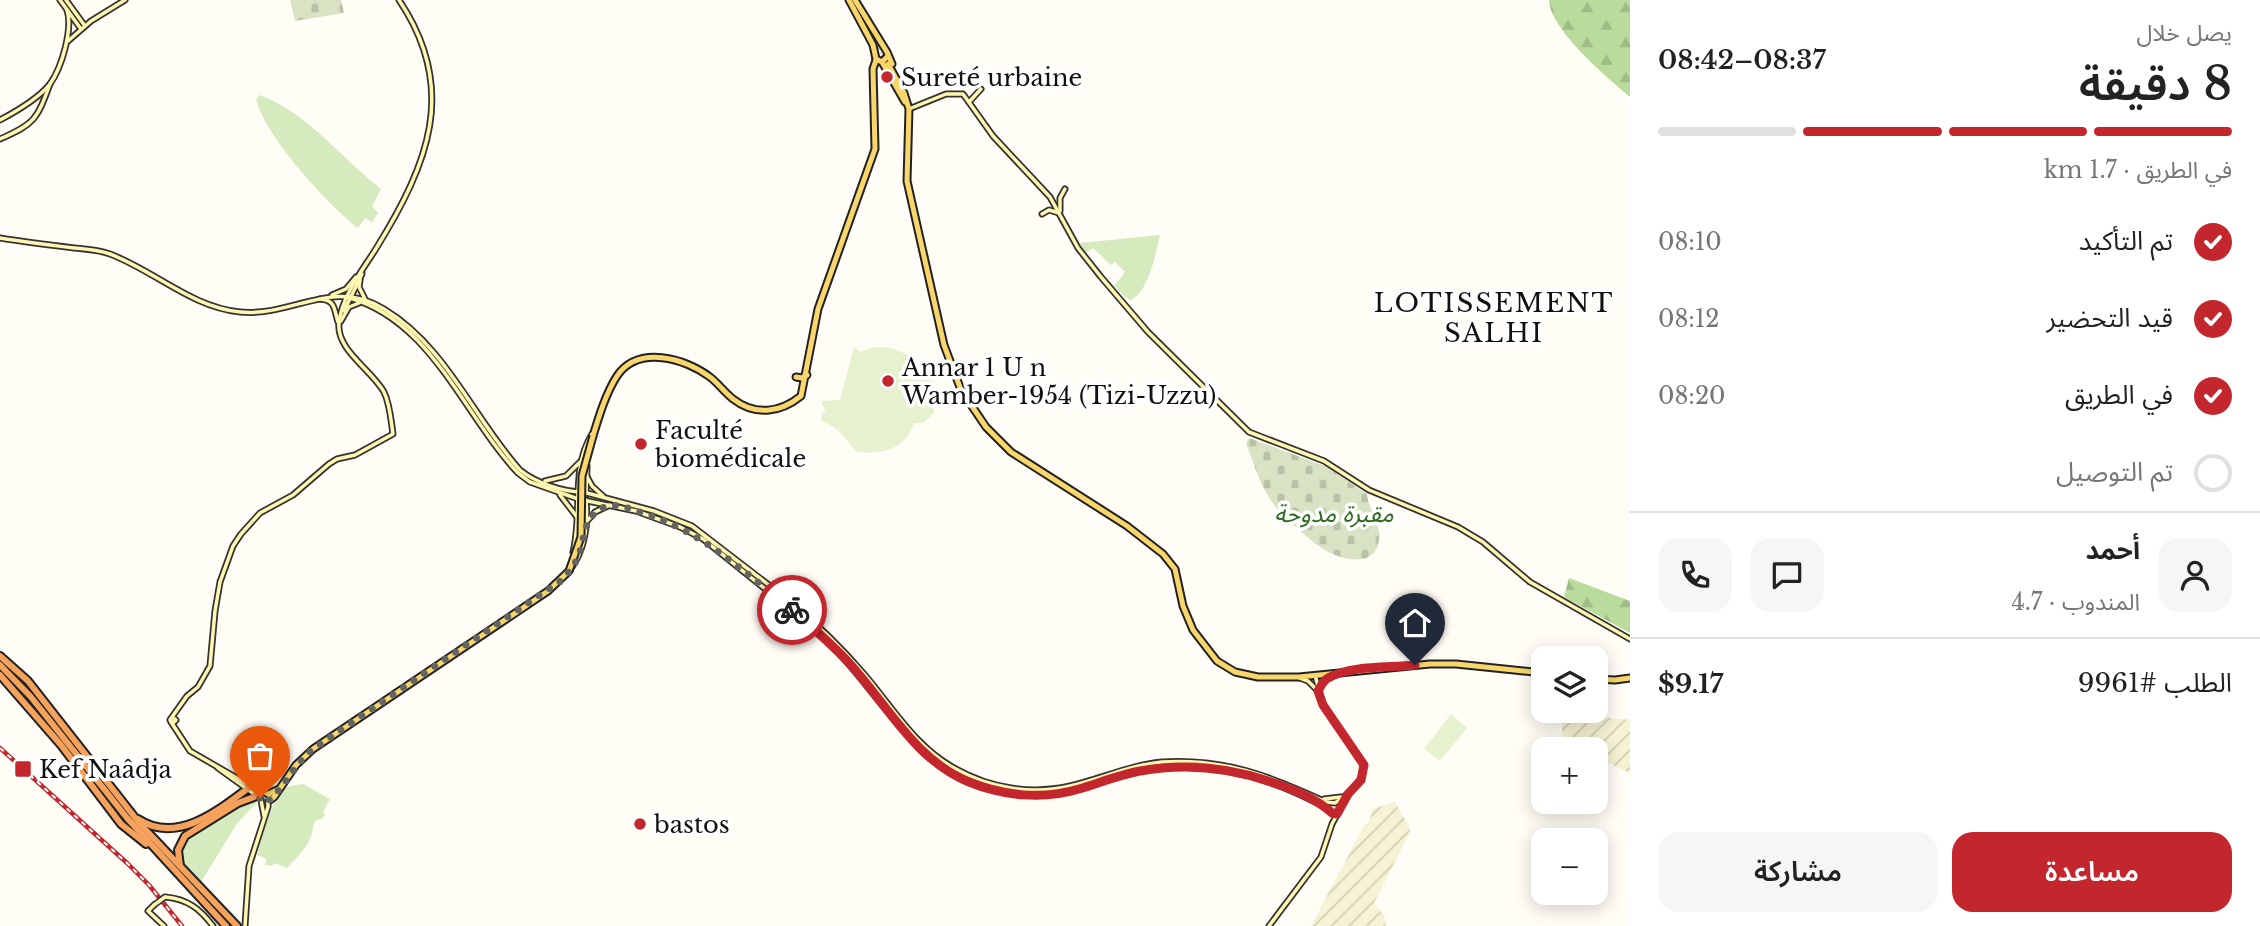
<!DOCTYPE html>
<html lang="ar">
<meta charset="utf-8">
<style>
:root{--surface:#fff;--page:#f6f6f6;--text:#222;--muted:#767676;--line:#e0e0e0;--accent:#c4262e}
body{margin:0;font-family:"Libre Baskerville","Noto Sans Arabic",serif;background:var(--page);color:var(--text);direction:rtl;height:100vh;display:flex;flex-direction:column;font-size:26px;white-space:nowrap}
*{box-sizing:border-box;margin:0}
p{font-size:23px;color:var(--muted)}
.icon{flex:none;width:38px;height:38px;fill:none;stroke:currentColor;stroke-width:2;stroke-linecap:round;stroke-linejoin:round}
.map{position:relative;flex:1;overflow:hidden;direction:ltr}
.panel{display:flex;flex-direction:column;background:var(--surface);width:630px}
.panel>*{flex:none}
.controls{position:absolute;left:1531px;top:646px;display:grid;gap:14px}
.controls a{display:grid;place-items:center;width:77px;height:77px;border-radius:14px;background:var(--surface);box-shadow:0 4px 18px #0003;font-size:35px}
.pin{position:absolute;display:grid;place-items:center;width:60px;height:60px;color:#fff;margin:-72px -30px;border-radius:50% 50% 50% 0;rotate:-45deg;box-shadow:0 0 7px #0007}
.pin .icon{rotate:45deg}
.courier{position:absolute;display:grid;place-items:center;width:70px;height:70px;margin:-35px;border:5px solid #c4262e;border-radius:50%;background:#fff;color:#222;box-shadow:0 2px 9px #0007}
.overview em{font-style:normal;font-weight:600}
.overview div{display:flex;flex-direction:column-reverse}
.overview{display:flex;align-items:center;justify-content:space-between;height:119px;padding:0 28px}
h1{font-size:46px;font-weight:600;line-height:52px}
.bar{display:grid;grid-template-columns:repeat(4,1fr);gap:10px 7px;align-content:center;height:84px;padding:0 28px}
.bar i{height:9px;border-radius:5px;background:var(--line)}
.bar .on{background:var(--accent)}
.bar p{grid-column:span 4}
.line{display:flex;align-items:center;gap:18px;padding:0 28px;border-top:2px solid var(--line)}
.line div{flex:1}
.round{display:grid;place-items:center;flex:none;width:74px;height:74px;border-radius:21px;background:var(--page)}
ol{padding:0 28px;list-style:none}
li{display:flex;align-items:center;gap:21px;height:77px}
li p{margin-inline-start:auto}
li .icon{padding:7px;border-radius:50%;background:var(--accent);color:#fff;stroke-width:4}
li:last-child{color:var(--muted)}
li i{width:38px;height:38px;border:4px solid var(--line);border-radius:50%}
.button{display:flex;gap:14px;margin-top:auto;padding:14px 28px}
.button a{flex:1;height:80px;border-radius:21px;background:var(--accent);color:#fff;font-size:28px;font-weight:600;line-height:80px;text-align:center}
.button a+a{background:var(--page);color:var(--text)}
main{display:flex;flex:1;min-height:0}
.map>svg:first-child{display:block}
</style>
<main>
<section class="panel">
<div class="overview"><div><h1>8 دقيقة</h1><p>يصل خلال</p></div><em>08:37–08:42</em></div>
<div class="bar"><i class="on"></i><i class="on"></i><i class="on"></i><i></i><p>في الطريق · 1.7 km</p></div>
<ol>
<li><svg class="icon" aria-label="check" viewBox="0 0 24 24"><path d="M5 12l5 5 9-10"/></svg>تم التأكيد<p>08:10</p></li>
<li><svg class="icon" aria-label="check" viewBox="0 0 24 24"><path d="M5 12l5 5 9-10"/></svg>قيد التحضير<p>08:12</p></li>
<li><svg class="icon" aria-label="check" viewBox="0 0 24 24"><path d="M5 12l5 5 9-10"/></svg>في الطريق<p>08:20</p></li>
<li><i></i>تم التوصيل</li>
</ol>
<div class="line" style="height:126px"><a class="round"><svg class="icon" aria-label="person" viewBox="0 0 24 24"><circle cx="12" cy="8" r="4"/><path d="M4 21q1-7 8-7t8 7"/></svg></a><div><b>أحمد</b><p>المندوب · 4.7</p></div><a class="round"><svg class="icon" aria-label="chat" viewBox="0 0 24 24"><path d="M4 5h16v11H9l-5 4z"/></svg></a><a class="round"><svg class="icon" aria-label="phone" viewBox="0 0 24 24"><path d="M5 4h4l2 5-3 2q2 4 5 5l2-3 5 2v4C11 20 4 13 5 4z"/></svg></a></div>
<div class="line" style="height:91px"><div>الطلب #9961</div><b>$9.17</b></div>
<div class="button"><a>مساعدة</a><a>مشاركة</a></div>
</section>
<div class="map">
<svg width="1630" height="926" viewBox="0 0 1630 926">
<defs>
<pattern id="farmland-furrows" width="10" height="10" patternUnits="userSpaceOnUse" patternTransform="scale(1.75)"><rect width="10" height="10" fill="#f6f3d4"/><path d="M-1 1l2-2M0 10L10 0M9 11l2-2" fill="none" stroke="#d2cfb5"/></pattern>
<pattern id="forest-firs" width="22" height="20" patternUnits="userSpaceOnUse" patternTransform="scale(1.75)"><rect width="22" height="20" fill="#b9dc9c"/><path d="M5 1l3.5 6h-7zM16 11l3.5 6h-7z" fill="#9ebc85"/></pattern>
<pattern id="cemetery-stones" width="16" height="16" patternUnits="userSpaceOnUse" patternTransform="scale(1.75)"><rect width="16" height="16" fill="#d9e3c4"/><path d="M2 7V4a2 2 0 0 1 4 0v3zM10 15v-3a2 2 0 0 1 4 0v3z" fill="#b9c2a7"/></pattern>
</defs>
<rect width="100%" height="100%" fill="#fffdf5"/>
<g fill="url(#farmland-furrows)">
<polygon points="1573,714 1630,720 1630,773 1596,757 1596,749 1580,749 1563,741 1561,715"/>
<polygon points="1395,802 1409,826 1410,832 1374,903 1384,915 1386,926 1311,926 1364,826 1370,820 1372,809"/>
</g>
<g fill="#d5ebbd">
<path d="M260 95C308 113 341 158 381 189L372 206 378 213 372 222 365 218 358 228C328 205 264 135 256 99Z"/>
<path d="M1160 235C1156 253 1148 294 1130 300L1125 297 1114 286 1125 272 1115 262 1111 265 1093 248 1083 255 1080 243Z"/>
<path d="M303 784 330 799 323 812 325 814 322 819 316 820C311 827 314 833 309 841 304 851 295 859 287 868L274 863 272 866 265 865 267 859 257 855C263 835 269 808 282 791 287 785 296 785 303 784Z"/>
<polygon points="253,801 257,802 236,825 201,882 181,862 181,845 186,838 244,802"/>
</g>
<g fill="url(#forest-firs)">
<path d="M1549 0H1630V97C1607 77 1550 30 1549 0Z"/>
<polygon points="1569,578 1630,601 1630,633 1564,597"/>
</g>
<g fill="url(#cemetery-stones)">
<polygon points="290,0 341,0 344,13 295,21"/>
<path d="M1249 438 1325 466 1367 494C1368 511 1384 525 1378 545 1371 568 1339 559 1323 549 1312 542 1284 517 1275 506 1261 489 1254 464 1246 443Z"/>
</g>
<g fill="#e6f2cf">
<path d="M854 347 861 352C883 341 901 350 920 363L930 359 934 413 923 423H914C905 449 884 455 857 452L838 430 821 420 822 413 826 412 821 401 840 400Z"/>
<polygon points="1451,714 1467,728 1440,761 1424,749"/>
</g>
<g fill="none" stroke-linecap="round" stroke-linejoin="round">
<polyline stroke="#dbdad3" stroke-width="5" stroke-dasharray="5 2.5" stroke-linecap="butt" points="878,45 887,61"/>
<defs>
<g id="secondary">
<polyline points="60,0 81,29"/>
<polyline points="66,0 85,26"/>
<polyline points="68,41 91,21 125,0"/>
<polyline points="969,102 981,89"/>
<polyline points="909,109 946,94 963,94 993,136 1050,197 1078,248 1101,277 1148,332 1249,432 1324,461 1369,490 1458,527 1483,542 1530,582 1630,639"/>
<path d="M0 120C17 111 38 99 50 84 62 67 73 29 67 10"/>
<path d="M0 139C35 124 37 119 50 84"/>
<polyline points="1060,211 1060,198 1065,189"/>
<polyline points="1042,214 1049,210 1059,213"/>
<path d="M0 238C25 242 49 245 74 248 86 249 99 250 110 254 155 271 191 307 240 312 293 317 333 277 384 309 446 346 474 419 520 470 536 483 563 492 583 492"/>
<polyline points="360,280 359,287 365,299"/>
<polyline points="332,295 346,289 356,277"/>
<path d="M346 297C431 318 463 415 518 473L530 482 581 500"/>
<path d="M320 299C336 300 334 310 338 322"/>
<polyline points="344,311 362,274"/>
<polyline points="341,321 349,307 359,303"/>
<polyline points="586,475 592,486 603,496"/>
<polyline points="545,481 566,476 580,462"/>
<polyline points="586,493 587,466"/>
<path d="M587 493 654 511 692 526 774 589 783 593 788 600C816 623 841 647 864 674 893 708 916 748 956 769 990 788 1031 795 1070 786 1101 779 1130 765 1162 762 1225 758 1270 776 1326 802L1335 803C1350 793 1363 784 1364 765L1323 705 1315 675"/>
<polyline points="560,495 577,517"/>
<polyline points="583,500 636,511 680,527 703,539 774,596"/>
<polyline points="588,520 595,512 610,505"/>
<path d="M573 552C583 513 570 470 592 434"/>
<path d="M572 567C586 547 588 523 586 500"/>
<path d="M778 592 774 596 775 600C790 606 801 617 813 628 874 679 906 763 986 788 1015 797 1046 797 1075 790 1092 786 1109 778 1126 774 1202 756 1263 773 1330 810"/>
<polyline points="1300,678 1308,681 1316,689"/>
<polyline points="1319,689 1325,679 1336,675"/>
<path d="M172 717 170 720 173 723 176 720 172 717 187 696 198 687 210 666 215 611 220 582 233 546 241 534 260 513 293 495 329 464 337 459 355 455 393 434C391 421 390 404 384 392 372 370 336 350 339 323 342 295 363 270 377 247 428 164 459 89 399 0"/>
<polyline points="171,722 190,751 261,792 268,794 270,798 268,802"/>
<polyline points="218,768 261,799"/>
<polyline points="1324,799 1341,797"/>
<polyline points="261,800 264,816"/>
<path d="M165 897C188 899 200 909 213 926"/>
<polyline points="154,905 148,911 164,926"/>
<polyline points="245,926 249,866 268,807 268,802"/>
<polyline points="1269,926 1321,857 1332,824 1347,796"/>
</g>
<g id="primary">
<polyline points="849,0 873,45 876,59 882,62 888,56"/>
<polyline points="855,0 887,52 892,64"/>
<polyline points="882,62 905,102"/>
<polyline points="888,64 904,93 909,109 907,181 944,345 961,390 986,427 1011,452 1127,526 1163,554 1175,569 1183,606 1193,630 1217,661 1235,672 1258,677 1299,677 1430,664 1456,664 1544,673"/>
<polyline points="796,377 802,378 807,375"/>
<path d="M593 436C599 416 606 393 617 376 638 345 685 358 710 377 718 383 724 392 733 399 755 416 780 413 801 396L818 309 875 149 873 69 876 60"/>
<polyline points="1596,679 1615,680 1630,678"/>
<polyline points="268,794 279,789"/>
<polyline points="270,800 274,797 296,765 313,749 548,591 569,571"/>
</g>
<g id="highway">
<polyline points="0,656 28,681 140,824 237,926"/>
<polyline points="0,665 31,697 127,818 226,926"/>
<polyline points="0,675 61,745 121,824 146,844"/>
<path d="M138 819C177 845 219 810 251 786"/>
<polyline points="180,866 178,850 185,836 238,803 254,797 259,791"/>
</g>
</defs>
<use href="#secondary" stroke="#333" stroke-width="7"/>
<use href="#primary" stroke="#222" stroke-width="9"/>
<use href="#highway" stroke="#222" stroke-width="10"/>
<use href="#secondary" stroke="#fff6b0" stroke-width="3.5"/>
<use href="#primary" stroke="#f9d66b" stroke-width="5"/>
<use href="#highway" stroke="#f5a25d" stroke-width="6"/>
<defs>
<polyline id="rail" points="0,748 127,863 149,885 182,926"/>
</defs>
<use href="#rail" stroke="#c4262e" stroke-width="4.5"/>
<use href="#rail" stroke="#fff" stroke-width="2" stroke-dasharray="5" stroke-linecap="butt"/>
<defs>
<polyline id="secondary-bridge" points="154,905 165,897"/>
<polyline id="primary-bridge" points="569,571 581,537 582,476 593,436"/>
</defs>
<use href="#secondary-bridge" stroke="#333" stroke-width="7" stroke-linecap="butt"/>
<use href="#primary-bridge" stroke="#222" stroke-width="9" stroke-linecap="butt"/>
<use href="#secondary-bridge" stroke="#fff6b0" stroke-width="3.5"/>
<use href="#primary-bridge" stroke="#f9d66b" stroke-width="5"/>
</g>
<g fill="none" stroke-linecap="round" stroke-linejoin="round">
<path stroke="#646461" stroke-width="7" stroke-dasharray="0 12.6" d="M260 798 265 803C284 790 294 764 313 749L562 580C568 573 574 566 578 557 584 544 583 523 595 513 609 500 625 507 640 512 694 529 725 556 769 591L776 601 784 604 792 610"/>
<path stroke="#c4262e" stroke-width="9" d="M792 610C812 627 832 644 850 664 888 706 915 760 969 782 1004 796 1043 800 1079 789 1099 783 1119 775 1140 771 1185 763 1228 767 1271 782 1290 788 1317 799 1332 813L1337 814 1348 794 1361 780 1364 765 1323 705 1318 691C1321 686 1323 681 1328 678 1352 665 1388 668 1415 665"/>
</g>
<g fill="#c4262e" stroke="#fff" stroke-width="2.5">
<circle cx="887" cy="77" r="7"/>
<circle cx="888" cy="381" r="7"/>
<circle cx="641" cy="444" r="7"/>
<rect x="14" y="760" width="18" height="18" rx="3.5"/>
<circle cx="640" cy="824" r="7"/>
</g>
<g text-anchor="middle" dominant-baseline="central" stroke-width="7" stroke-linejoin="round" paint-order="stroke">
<g font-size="24" fill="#111" stroke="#fff" text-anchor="start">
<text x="901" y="77">Sureté urbaine</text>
<text x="902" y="367">Annar 1 U n<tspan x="902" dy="28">Wamber-1954 (Tizi-Uzzu)</tspan></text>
<text x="655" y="430">Faculté<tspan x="655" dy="28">biomédicale</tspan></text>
<text x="39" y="769">Kef Naâdja</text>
<text x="654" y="824">bastos</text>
</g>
<g font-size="24" font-style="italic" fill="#2f6b1f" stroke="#fff">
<text x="1334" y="513">مقبرة مدوحة</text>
</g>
<g font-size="26" letter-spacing="2" fill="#111" stroke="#fff">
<text x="1494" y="303">LOTISSEMENT<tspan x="1494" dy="30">SALHI</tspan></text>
</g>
</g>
</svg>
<div class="controls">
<a><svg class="icon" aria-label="layers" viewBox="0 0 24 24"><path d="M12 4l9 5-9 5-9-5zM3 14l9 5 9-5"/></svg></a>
<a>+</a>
<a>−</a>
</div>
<div class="pin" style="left:260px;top:798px;background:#ea580c"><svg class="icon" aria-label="bag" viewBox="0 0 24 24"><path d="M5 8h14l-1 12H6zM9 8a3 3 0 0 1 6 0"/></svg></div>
<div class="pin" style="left:1415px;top:665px;background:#1f2937"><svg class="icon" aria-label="home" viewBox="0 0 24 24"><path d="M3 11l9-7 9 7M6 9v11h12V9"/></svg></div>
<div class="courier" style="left:792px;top:610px"><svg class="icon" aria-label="bike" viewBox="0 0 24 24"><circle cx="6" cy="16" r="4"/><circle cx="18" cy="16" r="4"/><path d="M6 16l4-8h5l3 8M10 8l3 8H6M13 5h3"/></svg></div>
</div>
</main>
